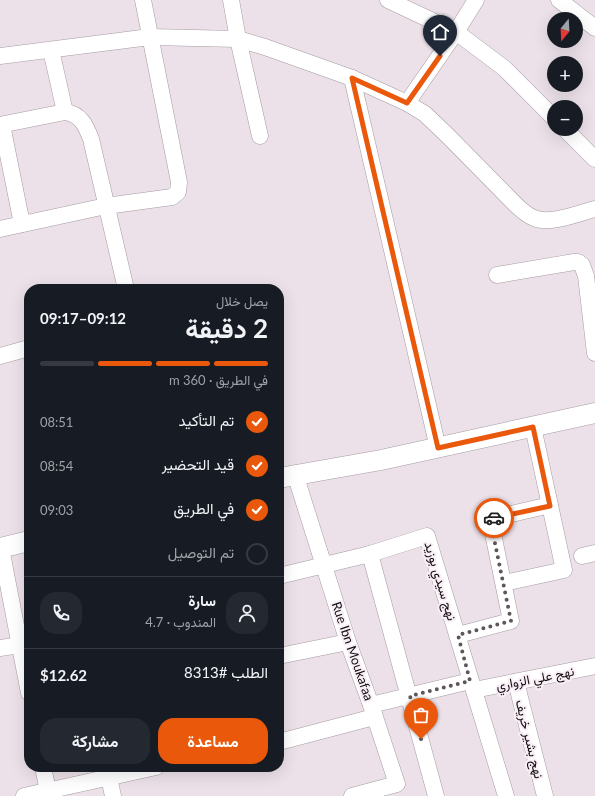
<!DOCTYPE html>
<html lang="ar">
<meta charset="utf-8">
<style>
:root{--surface:#171b24;--page:#242831;--text:#f1f3f6;--muted:#9ea1a6;--line:#363941;--accent:#ea580c}
body{margin:0;font-family:Lato,Vazirmatn,sans-serif;background:var(--page);color:var(--text);direction:rtl;height:100vh;display:flex;flex-direction:column;font-size:15px;white-space:nowrap}
*{box-sizing:border-box;margin:0}
p{font-size:13px;color:var(--muted)}
.icon{flex:none;width:22px;height:22px;fill:none;stroke:currentColor;stroke-width:2;stroke-linecap:round;stroke-linejoin:round}
.map{position:relative;flex:1;overflow:hidden;direction:ltr}
.drawer{position:absolute;left:24px;top:284px;width:260px;height:488px;display:flex;flex-direction:column;background:var(--surface);border-radius:16px;box-shadow:0 4px 16px #0002;direction:rtl}
.drawer>*{flex:none}
.needle{width:26px;rotate:198deg}
.buttons{position:absolute;left:547px;top:12px;display:grid;gap:8px}
.buttons a{display:grid;place-items:center;width:36px;height:36px;border-radius:50%;background:var(--surface);box-shadow:0 4px 16px #0002;font-size:20px}
.pin{position:absolute;display:grid;place-items:center;width:34px;height:34px;color:#fff;margin:-41px -17px;border-radius:50% 50% 50% 0;rotate:-45deg;box-shadow:0 0 4px #0007}
.pin .icon{rotate:45deg}
.courier{position:absolute;display:grid;place-items:center;width:40px;height:40px;margin:-20px;border:3px solid #ea580c;border-radius:50%;background:#fff;color:#222;box-shadow:0 1px 5px #0007}
.summary em{font-style:normal;font-weight:700}
.summary div{display:flex;flex-direction:column-reverse}
.summary{display:flex;align-items:center;justify-content:space-between;height:68px;padding:0 16px}
h1{font-size:26px;font-weight:700;line-height:30px}
.bar{display:grid;grid-template-columns:repeat(4,1fr);gap:6px 4px;align-content:center;height:48px;padding:0 16px}
.bar i{height:5px;border-radius:3px;background:var(--line)}
.bar .active{background:var(--accent)}
.bar p{grid-column:span 4}
.line{display:flex;align-items:center;gap:10px;padding:0 16px;border-top:1px solid var(--line)}
.line div{flex:1}
.round{display:grid;place-items:center;flex:none;width:42px;height:42px;border-radius:16px;background:var(--page)}
ol{padding:0 16px;list-style:none}
li{display:flex;align-items:center;gap:12px;height:44px}
li p{margin-inline-start:auto}
li .icon{padding:4px;border-radius:50%;background:var(--accent);color:#fff;stroke-width:4}
li:last-child{color:var(--muted)}
li i{width:22px;height:22px;border:2px solid var(--line);border-radius:50%}
.button{display:flex;gap:8px;margin-top:auto;padding:8px 16px}
.button a{flex:1;height:46px;border-radius:16px;background:var(--accent);color:#fff;font-size:16px;font-weight:700;line-height:46px;text-align:center}
.button a+a{background:var(--page);color:var(--text)}
.map>svg:first-child{display:block}
</style>
<div class="map">
<svg width="595" height="796" viewBox="0 0 595 796">
<rect width="100%" height="100%" fill="#ece1e9"/>
<g fill="none" stroke-linecap="round" stroke-linejoin="round">
<defs>
<g id="minor">
<polyline points="231,0 238,39 260,136"/>
<polyline points="388,0 456,32 504,68 554,118"/>
<polyline points="559,0 595,28"/>
<polyline points="51,50 65,112"/>
<path d="M0 56 150 37 238 39 265 47 352 78 407 103 425 114 448 136 514 203C520 209 526 215 534 218 549 225 579 213 595 209"/>
<polyline points="352,78 438,448"/>
<polyline points="407,103 456,32 476,0"/>
<path d="M0 125 65 112C81 114 86 126 91 139L126 289"/>
<polyline points="2,125 22,224"/>
<polyline points="565,129 595,159"/>
<polyline points="0,229 106,206 172,197 178,192 179,182 143,0"/>
<polyline points="497,275 574,262 578,262 582,265 586,276 595,353"/>
<polyline points="0,356 29,348"/>
<polyline points="295,474 348,642 371,705 397,784 352,796"/>
<polyline points="1,548 29,693"/>
<polyline points="370,554 436,796"/>
<polyline points="582,556 595,553"/>
<polyline points="279,576 370,554 427,536 506,796"/>
<polyline points="504,583 564,570 533,427"/>
<polyline points="458,635 511,621 490,519 550,505"/>
<polyline points="0,648 20,645"/>
<polyline points="279,656 348,642"/>
<polyline points="516,682 545,796"/>
<polyline points="474,690 595,666"/>
<polyline points="371,705 470,681"/>
<polyline points="279,742 374,717"/>
<polyline points="43,767 49,796"/>
<polyline points="107,768 113,796"/>
<polyline points="24,796 156,767"/>
</g>
<g id="tertiary">
<polyline points="279,478 381,460 595,413"/>
<polyline points="0,548 29,541"/>
</g>
</defs>
<use href="#minor" stroke="#a59ba2" stroke-width="17"/>
<use href="#tertiary" stroke="#a59ba2" stroke-width="21"/>
<use href="#minor" stroke="#fff" stroke-width="16"/>
<use href="#tertiary" stroke="#fff" stroke-width="20"/>
</g>
<g fill="none" stroke-linecap="round" stroke-linejoin="round">
<polyline stroke="#5d575b" stroke-width="4" stroke-dasharray="0 7.2" points="421,739 410,696 470,681 458,635 511,621 490,519 494,518"/>
<polyline stroke="#ea580c" stroke-width="5" points="440,56 407,103 352,78 438,448 533,427 550,506 494,518"/>
</g>
<g text-anchor="middle" dominant-baseline="central" stroke-width="4" stroke-linejoin="round" paint-order="stroke">
<g font-size="13" fill="#100d0f" stroke="#f9eef6">
<text transform="translate(441 581) rotate(73)">نهج سيدي بوزيد</text>
<text transform="translate(353 651) rotate(71)">Rue Ibn Moukafaa</text>
<text transform="translate(535 678) rotate(-11)">نهج علي الزواري</text>
<text transform="translate(530 739) rotate(76)">نهج بشير خريف</text>
</g>
</g>
</svg>
<div class="buttons">
<a><svg class="needle" viewBox="-14 -14 28 28"><path d="M0-13l5 13h-10z" fill="#e53935"/><path d="M0 13l5-13h-10z" fill="#9ea1a6"/></svg></a>
<a>+</a>
<a>−</a>
</div>
<div class="pin" style="left:421px;top:739px;background:#ea580c"><svg class="icon" aria-label="bag" viewBox="0 0 24 24"><path d="M5 8h14l-1 12H6zM9 8a3 3 0 0 1 6 0"/></svg></div>
<div class="pin" style="left:440px;top:56px;background:#1f2937"><svg class="icon" aria-label="home" viewBox="0 0 24 24"><path d="M3 11l9-7 9 7M6 9v11h12V9"/></svg></div>
<div class="courier" style="left:494px;top:518px"><svg class="icon" aria-label="car" viewBox="0 0 24 24"><path d="M5 17H2v-5l4-1 3-4h7l3 4 3 1v5h-3M9 17h6M6 11h13"/><circle cx="7" cy="17" r="2"/><circle cx="17" cy="17" r="2"/></svg></div>
<section class="drawer">
<div class="summary"><div><h1>2 دقيقة</h1><p>يصل خلال</p></div><em>09:12–09:17</em></div>
<div class="bar"><i class="active"></i><i class="active"></i><i class="active"></i><i></i><p>في الطريق · 360 m</p></div>
<ol>
<li><svg class="icon" aria-label="check" viewBox="0 0 24 24"><path d="M5 12l5 5 9-10"/></svg>تم التأكيد<p>08:51</p></li>
<li><svg class="icon" aria-label="check" viewBox="0 0 24 24"><path d="M5 12l5 5 9-10"/></svg>قيد التحضير<p>08:54</p></li>
<li><svg class="icon" aria-label="check" viewBox="0 0 24 24"><path d="M5 12l5 5 9-10"/></svg>في الطريق<p>09:03</p></li>
<li><i></i>تم التوصيل</li>
</ol>
<div class="line" style="height:72px"><a class="round"><svg class="icon" aria-label="person" viewBox="0 0 24 24"><circle cx="12" cy="8" r="4"/><path d="M4 21q1-7 8-7t8 7"/></svg></a><div><b>سارة</b><p>المندوب · 4.7</p></div><a class="round"><svg class="icon" aria-label="phone" viewBox="0 0 24 24"><path d="M5 4h4l2 5-3 2q2 4 5 5l2-3 5 2v4C11 20 4 13 5 4z"/></svg></a></div>
<div class="line" style="height:52px"><div>الطلب #8313</div><b>$12.62</b></div>
<div class="button"><a>مساعدة</a><a>مشاركة</a></div>
</section>
</div>
